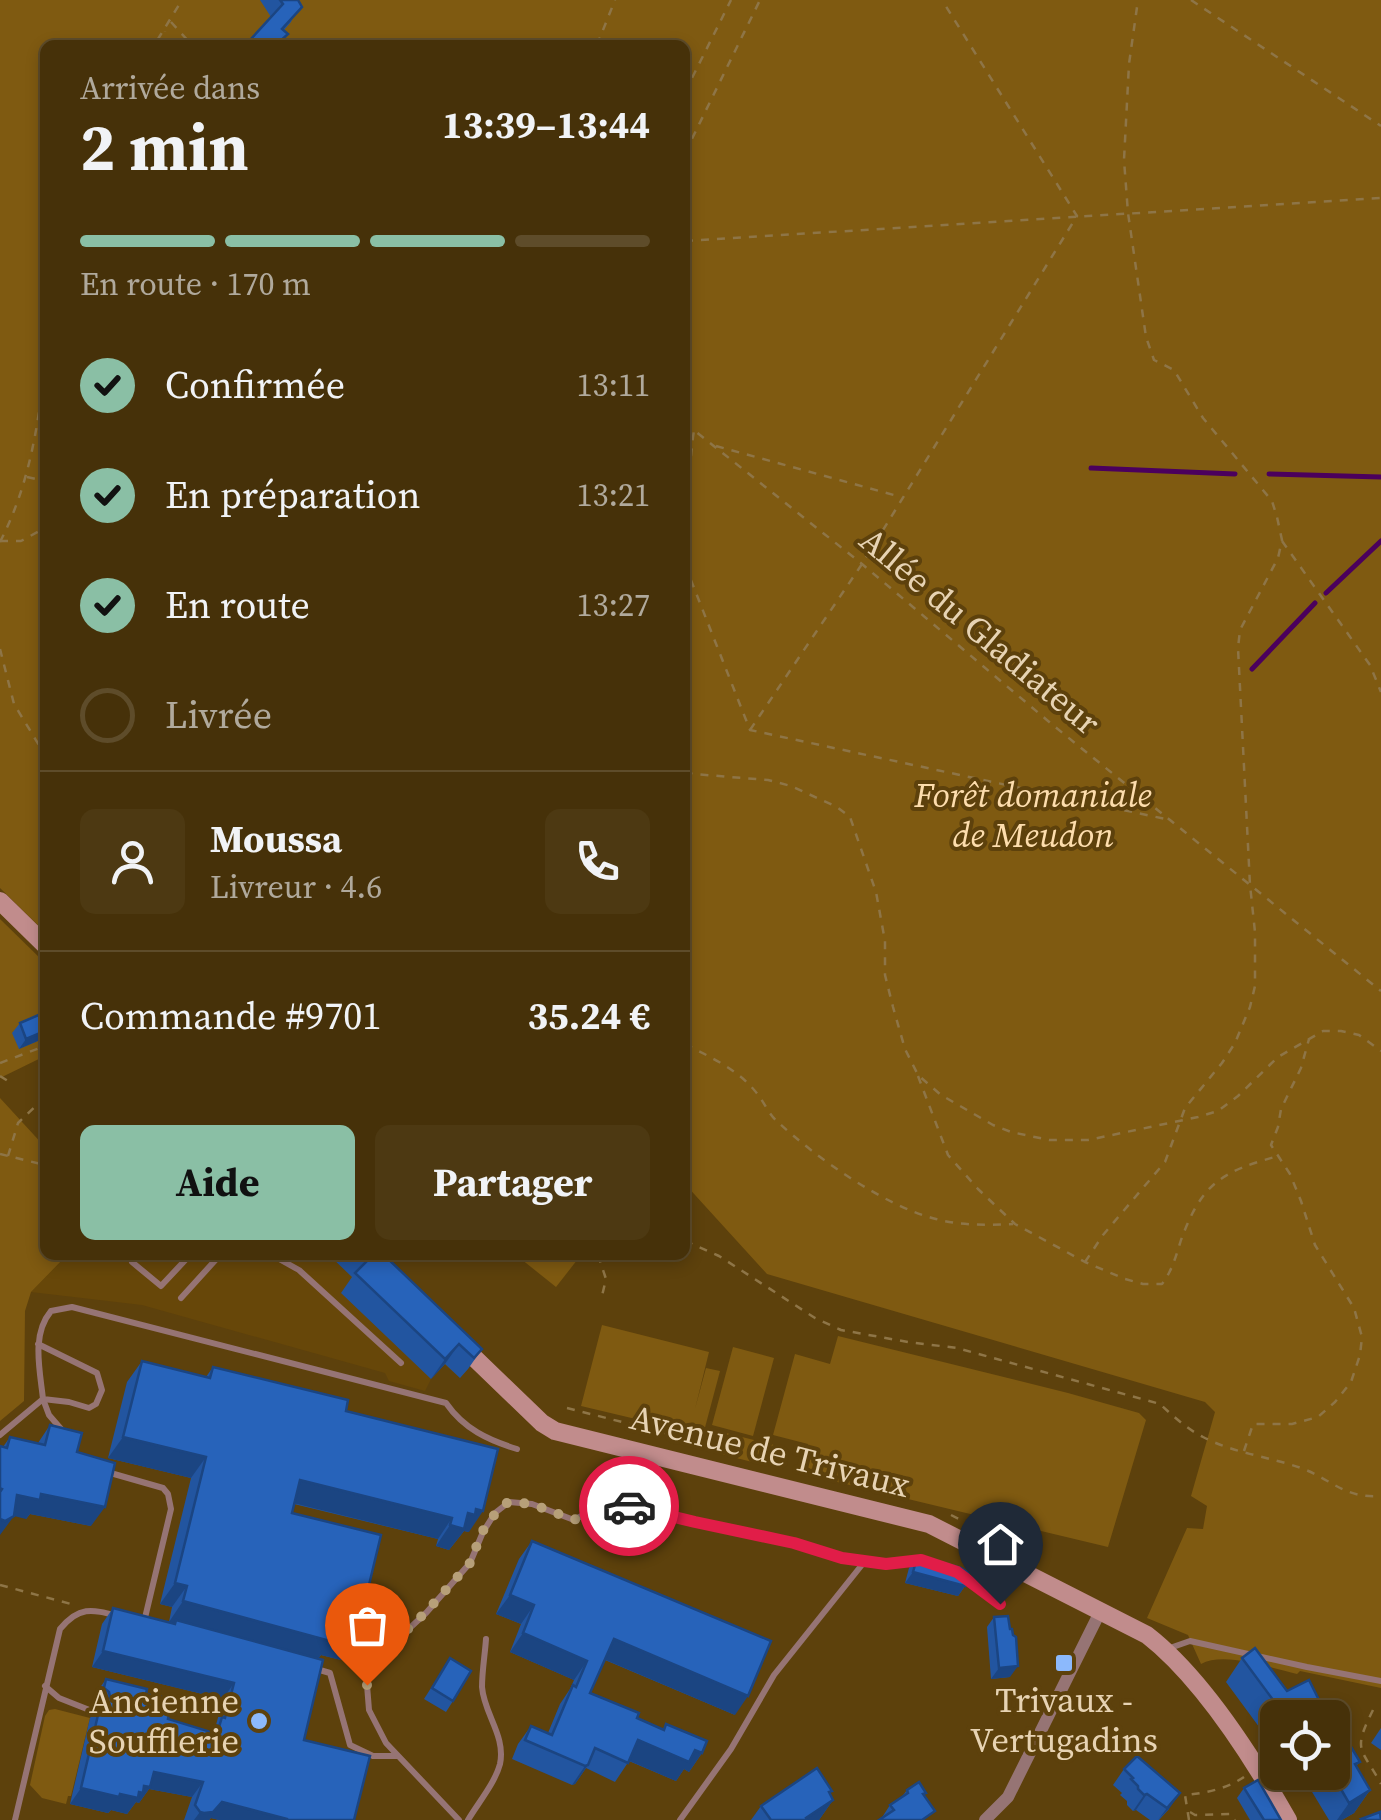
<!DOCTYPE html>
<html lang="fr">
<meta charset="utf-8">
<style>
:root{--surface:#463109;--page:#4d3912;--text:#f1f3f6;--muted:#b0a99c;--line:#5e4c2a;--accent:#8abfa5}
body{margin:0;font-family:"Source Serif 4",serif;background:var(--page);color:var(--text);height:100vh;display:flex;flex-direction:column;font-size:38px;white-space:nowrap}
*{box-sizing:border-box;margin:0}
p{font-size:32px;color:var(--muted)}
.icon{flex:none;width:55px;height:55px;fill:none;stroke:currentColor;stroke-width:2;stroke-linecap:round;stroke-linejoin:round}
.map{position:relative;flex:1;overflow:hidden}
.drawer{position:absolute;left:40px;top:40px;width:650px;height:1220px;display:flex;flex-direction:column;background:var(--surface);border-radius:15px;box-shadow:0 5px 15px #0003,0 0 0 2px var(--line)}
.drawer>*{flex:none}
.fabs{position:absolute;left:1260px;top:1700px;display:grid;gap:20px}
.fabs a{display:grid;place-items:center;width:90px;height:90px;border-radius:15px;background:var(--surface);box-shadow:0 5px 15px #0003,0 0 0 2px var(--line);font-size:50px}
.pin{position:absolute;display:grid;place-items:center;width:85px;height:85px;color:#fff;margin:-102px -42px;border-radius:50% 50% 50% 0;rotate:-45deg;box-shadow:0 0 10px #0007}
.pin .icon{rotate:45deg}
.courier{position:absolute;display:grid;place-items:center;width:100px;height:100px;margin:-50px;border:8px solid #e11d48;border-radius:50%;background:#fff;color:#222;box-shadow:0 2px 12px #0007}
.headline em{font-style:normal;font-weight:700}
.headline div{display:flex;flex-direction:column-reverse}
.headline{display:flex;align-items:center;justify-content:space-between;height:170px;padding:0 40px}
h1{font-size:65px;font-weight:700;line-height:75px}
.bar{display:grid;grid-template-columns:repeat(4,1fr);gap:15px 10px;align-content:center;height:120px;padding:0 40px}
.bar i{height:12px;border-radius:8px;background:var(--line)}
.bar .selected{background:var(--accent)}
.bar p{grid-column:span 4}
.line{display:flex;align-items:center;gap:25px;padding:0 40px;border-top:2px solid var(--line)}
.line div{flex:1}
.round{display:grid;place-items:center;flex:none;width:105px;height:105px;border-radius:15px;background:var(--page)}
ol{padding:0 40px;list-style:none}
li{display:flex;align-items:center;gap:30px;height:110px}
li p{margin-inline-start:auto}
li .icon{padding:10px;border-radius:50%;background:var(--accent);color:#111;stroke-width:4}
li:last-child{color:var(--muted)}
li i{width:55px;height:55px;border:5px solid var(--line);border-radius:50%}
.cta{display:flex;gap:20px;margin-top:auto;padding:20px 40px}
.cta a{flex:1;height:115px;border-radius:15px;background:var(--accent);color:#111;font-size:40px;font-weight:700;line-height:115px;text-align:center}
.cta a+a{background:var(--page);color:var(--text)}
.map>svg:first-child{display:block}
</style>
<div class="map">
<svg width="1381" height="1820" viewBox="0 0 1381 1820">
<rect width="100%" height="100%" fill="#5d410c"/>
<polygon fill="#674709" points="67,1255 350,1255 469,1368 460,1378 444,1364 431,1379 425,1391 389,1381 385,1373 142,1305 31,1292"/>
<g fill="#7f5a11">
<path d="M0 0H1381V1688L1300 1671 1297 1674C1271 1668 1224 1651 1201 1664L1188 1635 1147 1618 1187 1528 1203 1529 1207 1506 1191 1496 1215 1412 1205 1402 767 1274 685 1184V45H45V932L0 888Z"/>
<polygon points="0,919 45,963 45,1056 0,1078"/>
<polygon points="0,1098 45,1147 45,1255 67,1255 31,1292 25,1311 24,1401 0,1421"/>
<polygon points="516,1255 581,1255 556,1287"/>
<polygon points="602,1325 709,1352 695,1409 706,1368 720,1371 703,1435 581,1406"/>
<polygon points="838,1336 1068,1393 1139,1413 1146,1420 1108,1547 800,1473 808,1444 773,1435 795,1354 830,1364"/>
<polygon points="733,1347 774,1358 753,1436 712,1425"/>
<polygon points="710,1429 774,1445 768,1466 705,1450"/>
<polygon points="55,1709 90,1718 71,1796 68,1796 66,1804 42,1798 30,1785 45,1716 49,1710"/>
</g>
<g fill="none" stroke-linecap="round" stroke-linejoin="round">
<g stroke="#4b005d" stroke-width="5">
<polyline points="1091,468 1235,474"/>
<polyline points="1269,474 1381,477"/>
<polyline points="1326,593 1381,541"/>
<polyline points="1252,669 1315,603"/>
</g>
<g stroke="#8e7547" stroke-width="2.5" stroke-dasharray="8 8" stroke-linecap="butt">
<polyline points="1191,0 1381,126"/>
<polyline points="171,22 192,45"/>
<polyline points="142,45 158,39 182,0"/>
<polyline points="158,45 165,35 165,31"/>
<polyline points="597,45 615,0"/>
<polyline points="685,92 731,0"/>
<polyline points="685,153 760,0"/>
<polyline points="685,241 1381,198"/>
<polyline points="685,423 862,564 1054,726 1381,991"/>
<polyline points="716,446 901,497"/>
<polyline points="27,477 45,481"/>
<polyline points="0,541 21,541 45,528"/>
<polyline points="1282,541 1370,665 1381,692"/>
<path d="M0 542C29 486 39 424 45 362"/>
<path d="M685 552C689 512 688 471 694 430"/>
<polyline points="685,565 750,730 1170,820"/>
<polyline points="0,649 14,704 45,755"/>
<polyline points="750,730 862,564 1077,216 942,0"/>
<polyline points="685,771 693,774 768,780 791,786 837,807 850,817 876,892 885,941 885,975 893,1007 905,1049 918,1075 941,1095 993,1125 1011,1132 1049,1140 1088,1140 1198,1117 1218,1111 1238,1096 1278,1057 1323,1031 1341,1031 1359,1035 1381,1051"/>
<path d="M685 1044C710 1057 737 1069 755 1091 764 1101 768 1114 778 1122 815 1157 886 1207 936 1219 961 1226 987 1225 1013 1224"/>
<polyline points="0,1063 45,1046"/>
<polyline points="0,1076 11,1083"/>
<path d="M918 1076 948 1155 978 1189 1015 1224 1085 1262 1125 1279 1143 1284H1162C1172 1271 1176 1256 1181 1240 1202 1183 1221 1172 1278 1156"/>
<polyline points="0,1154 45,1165"/>
<polyline points="8,1156 18,1123 45,1097"/>
<path d="M685 1241 719 1256 815 1318 841 1330 908 1342 957 1348 1160 1404C1173 1416 1187 1429 1203 1437 1233 1453 1270 1457 1301 1468 1331 1479 1345 1499 1381 1496"/>
<polyline points="598,1255 606,1279 602,1296"/>
<polyline points="1085,1262 1103,1235 1165,1162 1185,1108 1222,1063 1235,1043 1250,1007 1255,986 1255,932 1250,885 1238,648 1240,630 1278,558 1282,540 1277,517 1272,501 1203,418 1174,370 1154,360 1146,337 1128,213 1124,160 1129,64 1138,0"/>
<polyline points="567,1408 673,1435"/>
<polyline points="1244,1451 1253,1424 1292,1424 1318,1417 1335,1402 1351,1382 1360,1355 1362,1337 1354,1308 1315,1245 1301,1201 1290,1174 1271,1145 1278,1127 1281,1109 1301,1068 1309,1039"/>
<polyline points="951,1515 1002,1541"/>
<polyline points="0,1585 71,1604"/>
<path d="M1373 1710C1352 1752 1361 1747 1381 1784"/>
<polyline points="1190,1812 1195,1815 1230,1814 1235,1820"/>
<path d="M1189 1820 1185 1795C1206 1793 1226 1789 1244 1777"/>
</g>
<g stroke="#967474" stroke-width="6">
<polyline points="45,557 42,569 45,616"/>
<polyline points="272,1255 299,1270 401,1363"/>
<polyline points="132,1262 161,1286 190,1255"/>
<polyline points="181,1298 220,1255"/>
<path d="M38 1344 97 1373 102 1390 96 1404 89 1408 69 1402 43 1399C40 1370 31 1335 51 1311L72 1307 446 1403C464 1429 488 1440 517 1449"/>
<polyline points="0,1435 43,1399 49,1415 62,1430"/>
<polyline points="107,1472 163,1488 168,1494 171,1509 144,1622"/>
<polyline points="961,1575 1000,1604"/>
<polyline points="1167,1649 1190,1641 1307,1667 1381,1681"/>
<polyline points="313,1668 330,1673 350,1745 373,1756 397,1756"/>
<polyline points="45,1686 59,1698 92,1711"/>
<path d="M15 1820 60 1629C79 1606 91 1609 118 1616"/>
<polyline points="459,1820 386,1743 369,1710 367,1685 373,1662 426,1613 470,1563 483,1532 495,1513 509,1502 532,1504 574,1520 609,1501 695,1522 794,1543 842,1557 886,1564 922,1560"/>
<path d="M468 1820C478 1803 495 1783 500 1764 506 1736 484 1714 482 1687 482 1671 485 1654 486 1639"/>
<polyline points="680,1820 731,1749 774,1675 865,1561"/>
</g>
<polyline stroke="#967474" stroke-width="12" points="985,1820 1008,1797 1100,1612"/>
<g stroke="#c18c8c" stroke-width="18">
<polyline points="0,901 45,945"/>
<path d="M459 1343 542 1423 555 1431 929 1524 1147 1635C1201 1677 1254 1760 1288 1820"/>
</g>
</g>
<g fill="#2255a0">
<polygon points="260,0 299,0 291,22 284,30 281,45 247,45 271,17"/>
<polygon points="20,1023 40,1040 19,1049 12,1033"/>
<polygon points="329,1255 384,1255 482,1349 468,1369 460,1378 445,1364 431,1379 341,1293 352,1277"/>
<polygon points="142,1361 206,1377 213,1367 346,1411 469,1532 464,1531 449,1550 436,1546 438,1539 294,1504 292,1513 356,1639 341,1660 321,1655 318,1658 304,1740 354,1820 219,1820 211,1818 209,1820 184,1820 192,1797 149,1789 139,1803 136,1802 127,1814 111,1810 108,1813 70,1804 90,1718 97,1707 93,1704 95,1695 106,1679 146,1694 160,1701 168,1719 211,1733 216,1725 223,1699 92,1667 102,1624 113,1608 169,1622 172,1607 160,1604 191,1478 108,1458 127,1382"/>
<polygon points="50,1425 77,1452 91,1526 30,1514 26,1519 3,1447 10,1437 38,1443"/>
<polygon points="532,1541 735,1715 605,1660 590,1693 637,1718 663,1729 666,1724 702,1753 689,1772 684,1769 676,1781 629,1761 615,1782 586,1768 575,1784 572,1785 512,1759 518,1744 531,1726 548,1733 560,1704 570,1689 574,1680 510,1652 521,1624 496,1614 519,1559"/>
<polygon points="917,1558 965,1586 958,1596 905,1583 909,1568"/>
<polygon points="994,1617 1010,1629 1010,1677 991,1679 987,1627"/>
<polygon points="1255,1648 1287,1691 1309,1680 1324,1710 1328,1708 1360,1762 1356,1766 1370,1790 1354,1813 1342,1820 1329,1820 1300,1772 1332,1772 1332,1718 1278,1718 1278,1735 1275,1731 1265,1735 1226,1682 1242,1658"/>
<polygon points="450,1658 453,1701 446,1712 424,1699"/>
<polygon points="1381,1728 1381,1750 1371,1743"/>
<polygon points="1124,1769 1169,1809 1159,1820 1150,1820 1136,1810 1133,1811 1127,1805 1127,1801 1120,1795 1122,1793 1113,1785"/>
<polygon points="1244,1788 1281,1820 1250,1820 1237,1798"/>
<polygon points="907,1790 924,1796 881,1819 890,1805 901,1798"/>
<polygon points="830,1794 833,1800 819,1820 751,1820 761,1806"/>
</g>
<g fill="#1b4582">
<polygon points="45,1031 45,1034 40,1040 19,1049 26,1039"/>
<polygon points="459,1344 445,1364 431,1379 445,1359"/>
<polygon points="123,1437 206,1457 191,1478 108,1458"/>
<polygon points="300,1480 452,1518 438,1539 285,1501"/>
<polygon points="41,1494 105,1507 91,1526 30,1514 26,1519 14,1516 0,1535 0,1519 17,1495"/>
<polygon points="476,1509 483,1511 469,1532 464,1531 449,1550 436,1546 450,1525 468,1513"/>
<polygon points="913,1572 965,1586 958,1596 905,1583"/>
<polygon points="175,1583 187,1586 172,1607 160,1604"/>
<polygon points="510,1595 534,1605 521,1624 496,1614"/>
<polygon points="183,1601 332,1633 356,1639 341,1660 321,1655 316,1662 176,1620 174,1624 169,1622"/>
<polygon points="523,1633 587,1661 574,1680 510,1652"/>
<polygon points="614,1639 748,1696 735,1715 601,1658"/>
<polygon points="103,1651 234,1683 223,1699 92,1667"/>
<polygon points="1018,1666 1010,1677 991,1679 999,1668"/>
<polygon points="1291,1707 1284,1718 1278,1718 1282,1712"/>
<polygon points="1278,1718 1278,1727 1275,1731 1265,1735"/>
<polygon points="638,1740 695,1750 702,1753 689,1772 684,1769 676,1781 625,1759"/>
<polygon points="588,1765 575,1784 572,1785 585,1766"/>
<polygon points="154,1772 203,1782 192,1797 149,1789 139,1803 136,1802 127,1814 111,1810 108,1813 70,1804 81,1788 120,1794"/>
<polygon points="1370,1790 1354,1813 1342,1820 1337,1820 1349,1803"/>
<polygon points="832,1791 818,1810 833,1800 819,1820 805,1820"/>
<polygon points="1180,1793 1169,1809 1158,1820 1167,1808"/>
<polygon points="1147,1794 1136,1810 1133,1811 1144,1795"/>
<polygon points="222,1802 287,1819 286,1820 219,1820 211,1818 209,1820 194,1820 200,1812"/>
</g>
<g fill="#2763ba" stroke="#1b4582" stroke-width="2.5">
<polygon points="280,0 298,0 302,7 282,29 288,34 276,45 257,45 251,39 283,4"/>
<polygon points="41,1014 45,1023 45,1031 26,1039 20,1023"/>
<polygon points="363,1255 384,1255 482,1349 474,1358 459,1344 445,1359 355,1273 368,1260"/>
<polygon points="142,1361 210,1378 213,1367 348,1400 346,1411 498,1449 483,1511 476,1509 475,1515 468,1513 464,1529 450,1525 452,1518 300,1480 292,1513 381,1535 356,1639 332,1633 330,1641 183,1601 187,1586 175,1583 206,1457 123,1437"/>
<polygon points="50,1425 82,1433 77,1452 115,1463 105,1507 41,1494 40,1500 17,1495 14,1516 5,1521 0,1519 0,1492 2,1489 0,1488 0,1446 7,1448 10,1437 45,1445"/>
<polygon points="532,1541 771,1641 748,1696 614,1639 590,1693 639,1713 637,1718 664,1730 666,1724 707,1741 702,1753 695,1750 689,1762 638,1740 628,1763 595,1748 588,1765 585,1766 525,1740 531,1726 552,1735 573,1685 576,1687 587,1661 523,1633 534,1605 510,1595"/>
<polygon points="922,1557 961,1568 969,1573 965,1586 913,1572 917,1558"/>
<polygon points="113,1608 175,1624 176,1620 323,1660 304,1740 370,1756 354,1820 287,1820 287,1819 222,1802 213,1812 204,1813 200,1812 195,1805 203,1782 154,1772 150,1787 144,1786 143,1793 139,1792 138,1798 120,1794 119,1797 81,1788 101,1702 106,1701 110,1697 109,1692 104,1688 106,1679 147,1689 146,1694 162,1697 160,1701 171,1703 168,1719 217,1734 222,1717 225,1718 234,1683 103,1651"/>
<polygon points="1008,1616 1010,1629 1012,1629 1013,1635 1016,1637 1018,1666 999,1668 994,1617"/>
<polygon points="1255,1648 1287,1691 1309,1680 1324,1710 1328,1708 1360,1762 1355,1764 1370,1790 1349,1803 1331,1772 1332,1772 1332,1718 1298,1718 1291,1707 1282,1712 1242,1658"/>
<polygon points="450,1658 471,1671 453,1701 432,1688"/>
<polygon points="1137,1756 1180,1793 1167,1808 1147,1794 1144,1795 1138,1789 1138,1786 1131,1779 1133,1778 1124,1769"/>
<polygon points="817,1768 832,1791 829,1792 833,1800 806,1818 807,1820 771,1820 761,1806"/>
<polygon points="1258,1780 1281,1820 1264,1820 1244,1788"/>
<polygon points="919,1782 926,1793 923,1794 935,1811 922,1820 879,1820 894,1810 890,1805 908,1793 907,1790"/>
<polygon points="1380,1812 1381,1820 1362,1820 1361,1819"/>
</g>
<g fill="none" stroke-linecap="round" stroke-linejoin="round">
<polyline stroke="#b7a079" stroke-width="10" stroke-dasharray="0 18" points="367,1685 373,1662 426,1612 470,1563 482,1532 495,1514 508,1502 532,1504 574,1520 609,1501 629,1506"/>
<polyline stroke="#e11d48" stroke-width="12" points="629,1506 695,1522 794,1543 842,1558 886,1564 921,1560 957,1572 1000,1604"/>
</g>
<g fill="#8cb9fc" stroke="#5d410c" stroke-width="4">
<rect x="1054" y="1653" width="20" height="20" rx="5"/>
<circle cx="259" cy="1721" r="10"/>
</g>
<g text-anchor="middle" dominant-baseline="central" stroke-width="8" stroke-linejoin="round" paint-order="stroke">
<g font-size="35" fill="#e7d3b3" stroke="#5d410c">
<text transform="translate(980 631) rotate(40)">Allée du Gladiateur</text>
<text transform="translate(770 1451) rotate(14)">Avenue de Trivaux</text>
</g>
<g font-size="35" font-style="italic" fill="#fdddad" stroke="#5d410c">
<text x="1033" y="795">Forêt domaniale<tspan x="1033" dy="40">de Meudon</tspan></text>
</g>
<g font-size="35" fill="#e7d3b3" stroke="#5d410c">
<text x="1064" y="1700">Trivaux -<tspan x="1064" dy="40">Vertugadins</tspan></text>
<text x="239" y="1701" text-anchor="end">Ancienne<tspan x="239" dy="40">Soufflerie</tspan></text>
</g>
</g>
</svg>
<div class="fabs">
<a><svg class="icon" aria-label="locate" viewBox="0 0 24 24"><circle cx="12" cy="12" r="6"/><path d="M12 2v4M12 18v4M2 12h4M18 12h4"/></svg></a>
</div>
<div class="pin" style="left:367px;top:1685px;background:#ea580c"><svg class="icon" aria-label="bag" viewBox="0 0 24 24"><path d="M5 8h14l-1 12H6zM9 8a3 3 0 0 1 6 0"/></svg></div>
<div class="pin" style="left:1000px;top:1604px;background:#1f2937"><svg class="icon" aria-label="home" viewBox="0 0 24 24"><path d="M3 11l9-7 9 7M6 9v11h12V9"/></svg></div>
<div class="courier" style="left:629px;top:1506px"><svg class="icon" aria-label="car" viewBox="0 0 24 24"><path d="M5 17H2v-5l4-1 3-4h7l3 4 3 1v5h-3M9 17h6M6 11h13"/><circle cx="7" cy="17" r="2"/><circle cx="17" cy="17" r="2"/></svg></div>
<section class="drawer">
<div class="headline"><div><h1>2 min</h1><p>Arrivée dans</p></div><em>13:39–13:44</em></div>
<div class="bar"><i class="selected"></i><i class="selected"></i><i class="selected"></i><i></i><p>En route · 170 m</p></div>
<ol>
<li><svg class="icon" aria-label="check" viewBox="0 0 24 24"><path d="M5 12l5 5 9-10"/></svg>Confirmée<p>13:11</p></li>
<li><svg class="icon" aria-label="check" viewBox="0 0 24 24"><path d="M5 12l5 5 9-10"/></svg>En préparation<p>13:21</p></li>
<li><svg class="icon" aria-label="check" viewBox="0 0 24 24"><path d="M5 12l5 5 9-10"/></svg>En route<p>13:27</p></li>
<li><i></i>Livrée</li>
</ol>
<div class="line" style="height:180px"><a class="round"><svg class="icon" aria-label="person" viewBox="0 0 24 24"><circle cx="12" cy="8" r="4"/><path d="M4 21q1-7 8-7t8 7"/></svg></a><div><b>Moussa</b><p>Livreur · 4.6</p></div><a class="round"><svg class="icon" aria-label="phone" viewBox="0 0 24 24"><path d="M5 4h4l2 5-3 2q2 4 5 5l2-3 5 2v4C11 20 4 13 5 4z"/></svg></a></div>
<div class="line" style="height:130px"><div>Commande #9701</div><b>35.24 €</b></div>
<div class="cta"><a>Aide</a><a>Partager</a></div>
</section>
</div>
